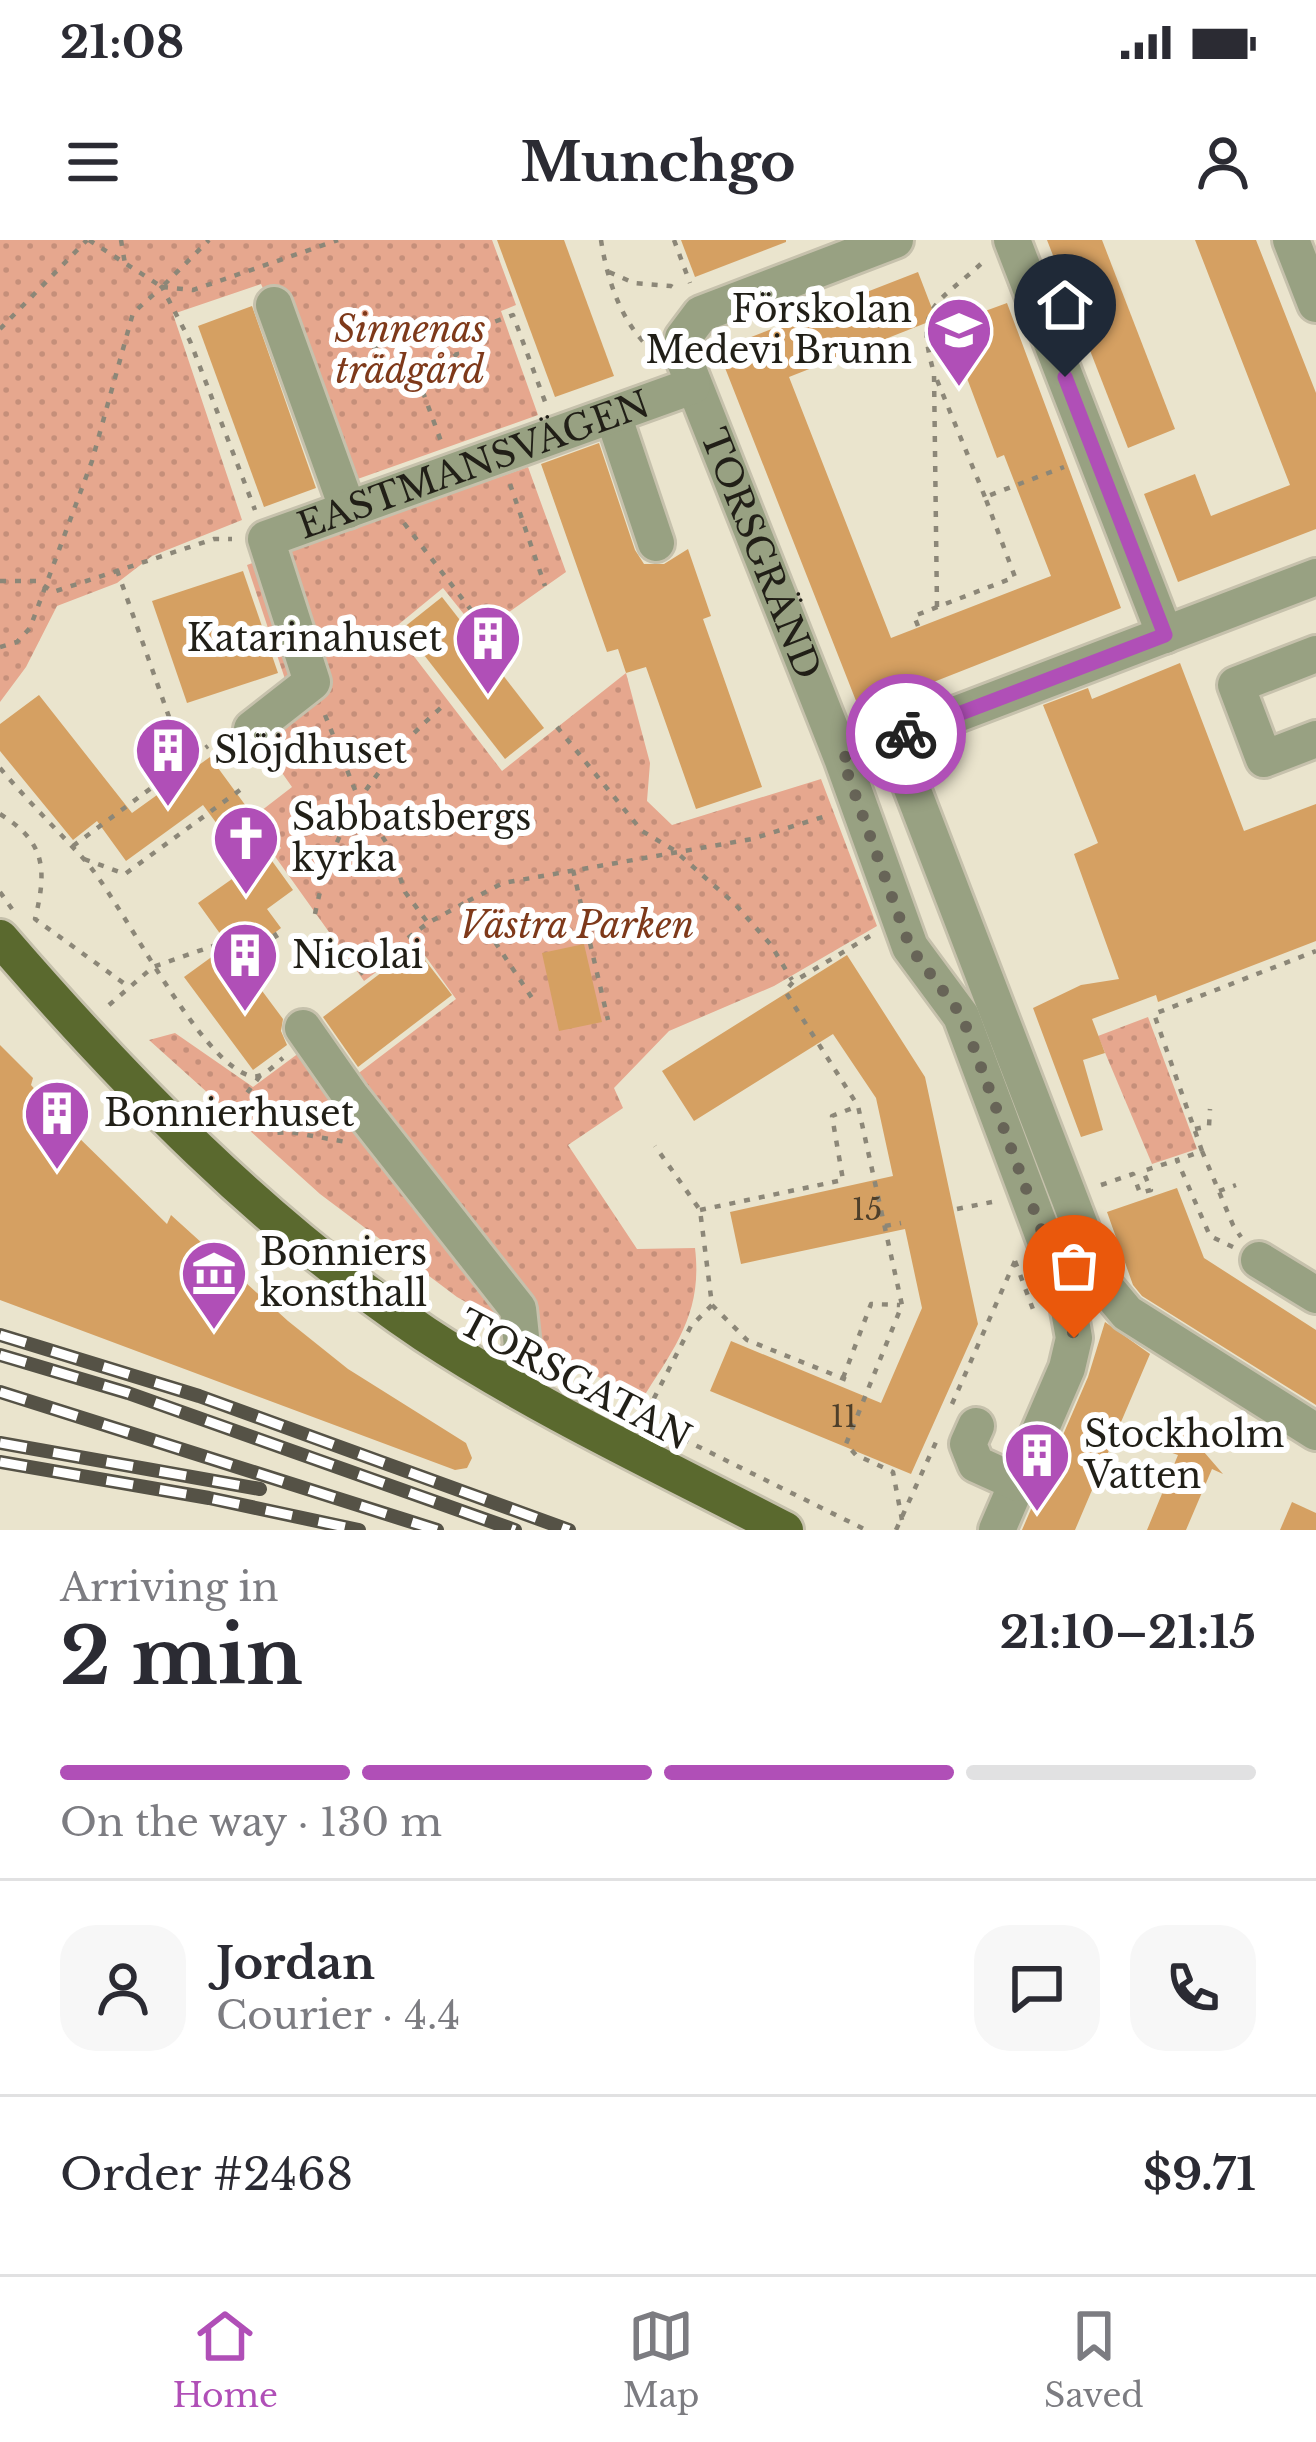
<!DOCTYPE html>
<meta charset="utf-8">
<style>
:root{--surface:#fff;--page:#f7f7f7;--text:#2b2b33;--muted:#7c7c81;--line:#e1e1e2;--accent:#b04fb7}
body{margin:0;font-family:"Libre Baskerville",serif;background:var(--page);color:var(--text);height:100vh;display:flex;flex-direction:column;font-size:45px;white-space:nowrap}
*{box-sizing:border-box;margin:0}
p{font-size:39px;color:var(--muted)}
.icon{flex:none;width:66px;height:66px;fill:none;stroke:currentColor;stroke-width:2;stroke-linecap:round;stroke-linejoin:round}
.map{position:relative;height:1290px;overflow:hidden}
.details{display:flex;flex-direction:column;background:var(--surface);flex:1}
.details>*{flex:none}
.pin{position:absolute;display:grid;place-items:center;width:102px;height:102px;color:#fff;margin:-123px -51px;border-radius:50% 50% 50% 0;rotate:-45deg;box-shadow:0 0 12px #0007}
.pin .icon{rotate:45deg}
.courier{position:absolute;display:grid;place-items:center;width:120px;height:120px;margin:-60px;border:9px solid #b04fb7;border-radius:50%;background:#fff;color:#222;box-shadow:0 3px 15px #0007}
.headline em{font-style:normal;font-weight:800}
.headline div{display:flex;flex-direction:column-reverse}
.headline{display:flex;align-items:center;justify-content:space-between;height:204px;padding:0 60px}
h1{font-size:78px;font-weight:800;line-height:90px}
.bar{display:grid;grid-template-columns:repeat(4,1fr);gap:18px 12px;align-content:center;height:144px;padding:0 60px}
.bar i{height:15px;border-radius:9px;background:var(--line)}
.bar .active{background:var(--accent)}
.bar p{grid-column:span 4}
.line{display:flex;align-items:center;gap:30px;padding:0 60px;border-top:3px solid var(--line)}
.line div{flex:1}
.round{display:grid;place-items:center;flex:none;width:126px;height:126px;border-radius:36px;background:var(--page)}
.status{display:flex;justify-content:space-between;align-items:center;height:84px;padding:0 60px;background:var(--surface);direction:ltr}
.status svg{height:33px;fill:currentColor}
header{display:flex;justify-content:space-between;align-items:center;height:156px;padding:0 60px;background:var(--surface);font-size:54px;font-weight:800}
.tabs{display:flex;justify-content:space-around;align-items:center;height:168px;border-top:3px solid var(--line);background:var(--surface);font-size:33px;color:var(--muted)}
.tabs a{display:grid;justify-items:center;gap:6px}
.tabs .active{color:var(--accent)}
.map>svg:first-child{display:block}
</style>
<div class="status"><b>21:08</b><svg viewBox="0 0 49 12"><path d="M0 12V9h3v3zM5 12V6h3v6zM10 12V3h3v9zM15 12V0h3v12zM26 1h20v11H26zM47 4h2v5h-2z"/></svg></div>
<header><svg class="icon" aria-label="menu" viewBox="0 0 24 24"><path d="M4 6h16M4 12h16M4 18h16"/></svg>Munchgo<svg class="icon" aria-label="person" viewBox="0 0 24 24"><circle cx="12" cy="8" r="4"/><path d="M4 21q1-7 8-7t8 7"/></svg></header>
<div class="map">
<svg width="1316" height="1290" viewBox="0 0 1316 1290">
<defs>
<pattern id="park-dots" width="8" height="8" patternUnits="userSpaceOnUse" patternTransform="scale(3)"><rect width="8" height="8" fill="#e6a78e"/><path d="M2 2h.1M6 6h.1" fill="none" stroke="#c58f7a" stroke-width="1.8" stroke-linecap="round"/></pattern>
</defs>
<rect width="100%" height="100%" fill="#eae4cd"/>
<g fill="url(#park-dots)">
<polygon points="0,0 492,0 516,65 501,71 538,175 352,241 261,44 173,74 242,280 152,316 117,343 57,366 26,427 0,462"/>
<path d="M528 227 566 332 479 393 443 348 393 389 502 531 626 433 650 523 647 561 672 585 821 539 877 686 774 746 669 791 614 848 623 868 568 905 637 1009 695 1008C703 1074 674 1108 641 1161L457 1057 320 954 149 800 175 793 253 847 307 807 339 848 456 759 416 703 364 741 274 615 281 608 257 574 292 547 242 476 285 439 247 325Z"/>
<polygon points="1148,777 1197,909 1152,924 1098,796"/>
</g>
<g fill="#d5a062">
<polygon points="497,0 564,0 614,136 555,157"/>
<polygon points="681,0 786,0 786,2 695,37"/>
<polygon points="1047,0 1102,0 1175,189 1128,208"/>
<polygon points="1195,0 1256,0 1316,153 1316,289 1178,342 1144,254 1195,234 1211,276 1290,245"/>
<polygon points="918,32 936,79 789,137 891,398 1051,336 1004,215 997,218 947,85 1007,63 1121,368 860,471 718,110"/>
<polygon points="252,66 316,248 264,267 198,86"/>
<polygon points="599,203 635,310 644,324 664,324 688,309 711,376 703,379 762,547 696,569 646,427 626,433 618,409 607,412 541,224"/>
<polygon points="243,331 278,433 187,463 152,361"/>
<polygon points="442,357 544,488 505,519 403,388"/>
<polygon points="1180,423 1244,591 1316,564 1316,701 1158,762 1156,755 1092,779 1105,813 1083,820 1103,890 1081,897 1033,768 1081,745 1119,739 1074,614 1098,603 1043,465 1088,448 1092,459"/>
<polygon points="39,455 132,573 210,517 276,607 267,614 293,650 267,669 281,688 239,720 198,663 249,627 203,565 126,621 97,581 73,600 0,511 0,484"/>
<polygon points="584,704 602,782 559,791 542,713"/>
<polygon points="228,705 283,779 281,791 287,805 253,830 184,737"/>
<polygon points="415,707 452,755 358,827 323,777"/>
<polygon points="847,715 925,837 978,1084 911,1234 710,1151 731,1101 881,1163 922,1068 905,989 741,1024 730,972 893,936 876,858 833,794 694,881 662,831"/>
<polygon points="0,805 33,838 31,845 71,890 167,984 171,975 288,1081 348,1129 466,1203 472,1218 467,1228 455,1230 0,1060"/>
<polygon points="1177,948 1204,1018 1316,1090 1316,1165 1142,1056 1133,1045 1107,972"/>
<polygon points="1105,1082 1150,1114 1075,1290 1022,1290 1088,1137"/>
<polygon points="1172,1175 1223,1234 1212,1229 1186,1290 1147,1290 1178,1215 1158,1208"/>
<polygon points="1292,1262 1316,1273 1316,1290 1280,1290"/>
</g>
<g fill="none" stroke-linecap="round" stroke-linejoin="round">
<defs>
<g id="minor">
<path id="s1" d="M895 0 701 74 683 98 684 119 842 518 910 707 961 776 1067 1059 1074 1098 1067 1128 997 1290"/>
<polyline points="1012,0 1165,395"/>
<polyline points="1291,0 1316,64"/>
<polyline points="274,65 348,270"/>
<polyline points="613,175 656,303"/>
<polyline points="1316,414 1236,445 1264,519 1316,499"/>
<path id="s2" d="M252 489 312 442 266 299 692 146"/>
<polyline points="893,499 1102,1043 1127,1073 1316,1192"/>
<polyline points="873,506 1316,337"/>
<polyline points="303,788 352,858 518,1069 522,1106 507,1144"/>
<polyline points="1259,1020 1316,1055"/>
<polyline points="976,1186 968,1204 976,1224 1018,1243"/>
</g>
<path id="major" d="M0 698C126 844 264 986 425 1094 539 1169 664 1227 785 1290"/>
</defs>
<use href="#minor" stroke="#c6c1ac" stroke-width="42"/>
<use href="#major" stroke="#c6c1ac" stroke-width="42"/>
<g stroke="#8c8778" stroke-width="4.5" stroke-dasharray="6 9" stroke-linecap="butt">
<polyline points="89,0 162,47 209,0"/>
<polyline points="121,0 125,24"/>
<path d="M601 0C607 40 622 85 653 111"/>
<polyline points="674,0 690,43"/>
<polyline points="609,32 634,43 671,46 677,50"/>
<polyline points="162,47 193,50 338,0"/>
<polyline points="0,89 87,0"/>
<polyline points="453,97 513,75 547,167"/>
<path d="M367 123C388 77 411 82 453 97L457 114 420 144"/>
<path d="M334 136 367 123C381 146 395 146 420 144L442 204"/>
<polyline points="937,140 985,257"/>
<polyline points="510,244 545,346"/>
<polyline points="404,283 485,388"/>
<polyline points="117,330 174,491 189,518"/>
<polyline points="0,341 37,341 53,352 214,299 232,299"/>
<path d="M937 367 934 133C914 64 936 66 984 21"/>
<polyline points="918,386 914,376 1015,337 985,257 1064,227"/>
<polyline points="0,407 17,402 30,388 92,221 133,73 162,47 190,101 255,270"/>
<polyline points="325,475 359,560 391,610 405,652 428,683"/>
<polyline points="557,487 642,591 674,610 735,664 771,705 792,740"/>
<path d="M0 528C26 559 54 587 82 617 121 658 198 823 251 836 263 839 274 825 283 818"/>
<path d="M0 574C46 602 47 630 35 679L129 747"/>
<polyline points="73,606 208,506"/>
<polyline points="84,619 125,634 240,550"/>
<polyline points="573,630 608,780"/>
<polyline points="0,652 12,669"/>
<polyline points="468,661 503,643 752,599 829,575"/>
<path d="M315 674C333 583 376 525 444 465"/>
<polyline points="274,693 279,701"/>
<polyline points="870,696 793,742 785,751 858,866 902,1065 846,1204 856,1215 893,1232 902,1280"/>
<polyline points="360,734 428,683 468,661 532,758"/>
<polyline points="109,765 153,727 230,700"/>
<polyline points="260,836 247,853 262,885 272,893 291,892 346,902"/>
<polyline points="1195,889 1209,886 1210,869"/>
<polyline points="1202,911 1233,985 1241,997"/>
<polyline points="1101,945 1133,934 1140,953 1151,950 1143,931 1177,920"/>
<polyline points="1219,951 1236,945"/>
<polyline points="957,969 992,962"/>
<polyline points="700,970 843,940 832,876 858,866"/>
<polyline points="885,986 901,983"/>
<polyline points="1233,1007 1210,996 1177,920 1202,911 1154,774 1316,711"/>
<polyline points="1015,1021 1034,1072"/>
<polyline points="712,1065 747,1100 852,1142"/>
<polyline points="843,1138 871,1064 900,1065"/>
<polyline points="952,1164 1015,1021"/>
<polyline points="647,1172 691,1086 712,1065 700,970 655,906"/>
<polyline points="683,1199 866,1290"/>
<polyline points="896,1290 936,1202"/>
</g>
<use href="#minor" stroke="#98a182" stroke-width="36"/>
<use href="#major" stroke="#5a692e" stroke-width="36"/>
<defs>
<g id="rail">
<polyline points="0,1095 199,1156 569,1290"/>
<polyline points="0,1115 128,1153 515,1290"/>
<polyline points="0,1152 437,1290"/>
<polyline points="0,1203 260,1249"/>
<polyline points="0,1222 209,1258 359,1290"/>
</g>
</defs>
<use href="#rail" stroke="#555246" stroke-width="14"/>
<use href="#rail" stroke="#fff" stroke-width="9" stroke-dasharray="27" stroke-linecap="butt"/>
</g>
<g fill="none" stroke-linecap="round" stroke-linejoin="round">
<polyline stroke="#676457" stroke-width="12" stroke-dasharray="0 21.6" points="906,494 842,518 910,707 962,776 1067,1059 1074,1098"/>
<polyline stroke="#b04fb7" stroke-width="15" points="906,494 1165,395 1065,137"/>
</g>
<defs>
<symbol id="school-pin" viewBox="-11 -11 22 30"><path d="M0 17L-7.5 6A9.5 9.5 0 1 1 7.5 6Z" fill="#b04fb7" stroke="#fff"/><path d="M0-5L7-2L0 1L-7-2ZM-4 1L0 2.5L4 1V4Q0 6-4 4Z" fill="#fff"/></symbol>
<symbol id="building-pin" viewBox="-11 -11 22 30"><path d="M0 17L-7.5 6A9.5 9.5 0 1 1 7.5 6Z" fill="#b04fb7" stroke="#fff"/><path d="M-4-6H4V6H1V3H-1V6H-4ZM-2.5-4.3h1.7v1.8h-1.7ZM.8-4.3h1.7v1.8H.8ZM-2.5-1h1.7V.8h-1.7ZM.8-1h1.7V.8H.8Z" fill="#fff"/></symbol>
<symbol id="church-pin" viewBox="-11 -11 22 30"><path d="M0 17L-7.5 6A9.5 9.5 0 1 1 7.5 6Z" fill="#b04fb7" stroke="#fff"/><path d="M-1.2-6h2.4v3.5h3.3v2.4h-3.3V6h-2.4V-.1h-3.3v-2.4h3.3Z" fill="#fff"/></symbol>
<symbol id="museum-pin" viewBox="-11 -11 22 30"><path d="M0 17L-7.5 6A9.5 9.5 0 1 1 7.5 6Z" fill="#b04fb7" stroke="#fff"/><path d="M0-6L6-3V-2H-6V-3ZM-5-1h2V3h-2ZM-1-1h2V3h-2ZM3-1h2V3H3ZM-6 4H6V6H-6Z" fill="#fff"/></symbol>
</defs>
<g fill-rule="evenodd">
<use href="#school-pin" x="921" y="52" width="76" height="104"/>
<use href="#building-pin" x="450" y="360" width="76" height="104"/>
<use href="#building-pin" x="130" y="472" width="76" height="104"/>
<use href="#church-pin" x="208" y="560" width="76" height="104"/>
<use href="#building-pin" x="207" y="677" width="76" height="104"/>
<use href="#building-pin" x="19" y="835" width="76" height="104"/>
<use href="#museum-pin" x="176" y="995" width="76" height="104"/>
<use href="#building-pin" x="999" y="1177" width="76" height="104"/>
</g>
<g text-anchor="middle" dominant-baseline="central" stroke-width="12" stroke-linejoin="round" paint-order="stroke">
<g font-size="30" fill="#4e3f2a">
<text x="867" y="969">15</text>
<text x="844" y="1176">11</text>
</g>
<g font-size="36" fill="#211f17" stroke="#fff" text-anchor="start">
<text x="912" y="69" text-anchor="end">Förskolan<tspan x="912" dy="41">Medevi Brunn</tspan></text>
<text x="442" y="398" text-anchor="end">Katarinahuset</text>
<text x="214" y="510">Slöjdhuset</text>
<text x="292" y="577">Sabbatsbergs<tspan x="292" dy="41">kyrka</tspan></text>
<text x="292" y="715">Nicolai</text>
<text x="104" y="873">Bonnierhuset</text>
<text x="260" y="1012">Bonniers<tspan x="260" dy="41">konsthall</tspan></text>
<text x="1084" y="1194">Stockholm<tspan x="1084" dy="41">Vatten</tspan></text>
</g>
<g font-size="36" font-style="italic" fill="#7e391a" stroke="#fff">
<text x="410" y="89">Sinnenas<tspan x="410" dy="41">trädgård</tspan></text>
<text x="577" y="685">Västra Parken</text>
</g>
<g font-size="36" fill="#211f17" stroke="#fff">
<text stroke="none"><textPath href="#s2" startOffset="447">EASTMANSVÄGEN</textPath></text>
<text stroke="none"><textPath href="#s1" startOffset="468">TORSGRÄND</textPath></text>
<text transform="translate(575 1140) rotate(28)">TORSGATAN</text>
</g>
</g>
</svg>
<div class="pin" style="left:1074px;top:1098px;background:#ea580c"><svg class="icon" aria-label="bag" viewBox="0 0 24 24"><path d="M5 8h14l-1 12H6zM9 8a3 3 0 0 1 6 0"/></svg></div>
<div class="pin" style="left:1065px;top:137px;background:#1f2937"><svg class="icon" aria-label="home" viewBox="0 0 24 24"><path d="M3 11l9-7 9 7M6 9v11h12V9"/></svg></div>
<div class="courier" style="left:906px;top:494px"><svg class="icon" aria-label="bike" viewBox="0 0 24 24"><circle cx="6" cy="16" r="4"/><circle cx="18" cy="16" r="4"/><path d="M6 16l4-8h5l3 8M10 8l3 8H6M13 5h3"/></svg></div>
</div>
<section class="details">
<div class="headline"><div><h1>2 min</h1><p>Arriving in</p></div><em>21:10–21:15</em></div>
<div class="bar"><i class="active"></i><i class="active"></i><i class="active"></i><i></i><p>On the way · 130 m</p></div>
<div class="line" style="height:216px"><a class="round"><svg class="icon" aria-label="person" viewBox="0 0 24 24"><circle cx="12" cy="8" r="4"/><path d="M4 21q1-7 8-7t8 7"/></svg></a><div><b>Jordan</b><p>Courier · 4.4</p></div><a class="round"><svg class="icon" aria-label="chat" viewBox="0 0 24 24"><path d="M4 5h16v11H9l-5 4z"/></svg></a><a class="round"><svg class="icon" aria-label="phone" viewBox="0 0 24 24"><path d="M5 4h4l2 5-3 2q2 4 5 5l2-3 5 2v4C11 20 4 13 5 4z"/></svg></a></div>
<div class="line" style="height:156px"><div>Order #2468</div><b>$9.71</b></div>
</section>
<nav class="tabs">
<a class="active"><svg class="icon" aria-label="home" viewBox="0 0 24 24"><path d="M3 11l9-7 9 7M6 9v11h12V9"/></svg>Home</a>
<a><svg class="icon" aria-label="map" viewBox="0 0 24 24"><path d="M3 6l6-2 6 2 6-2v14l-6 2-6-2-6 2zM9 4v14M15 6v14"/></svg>Map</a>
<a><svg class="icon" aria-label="saved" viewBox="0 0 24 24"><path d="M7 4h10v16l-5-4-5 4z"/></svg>Saved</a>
</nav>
